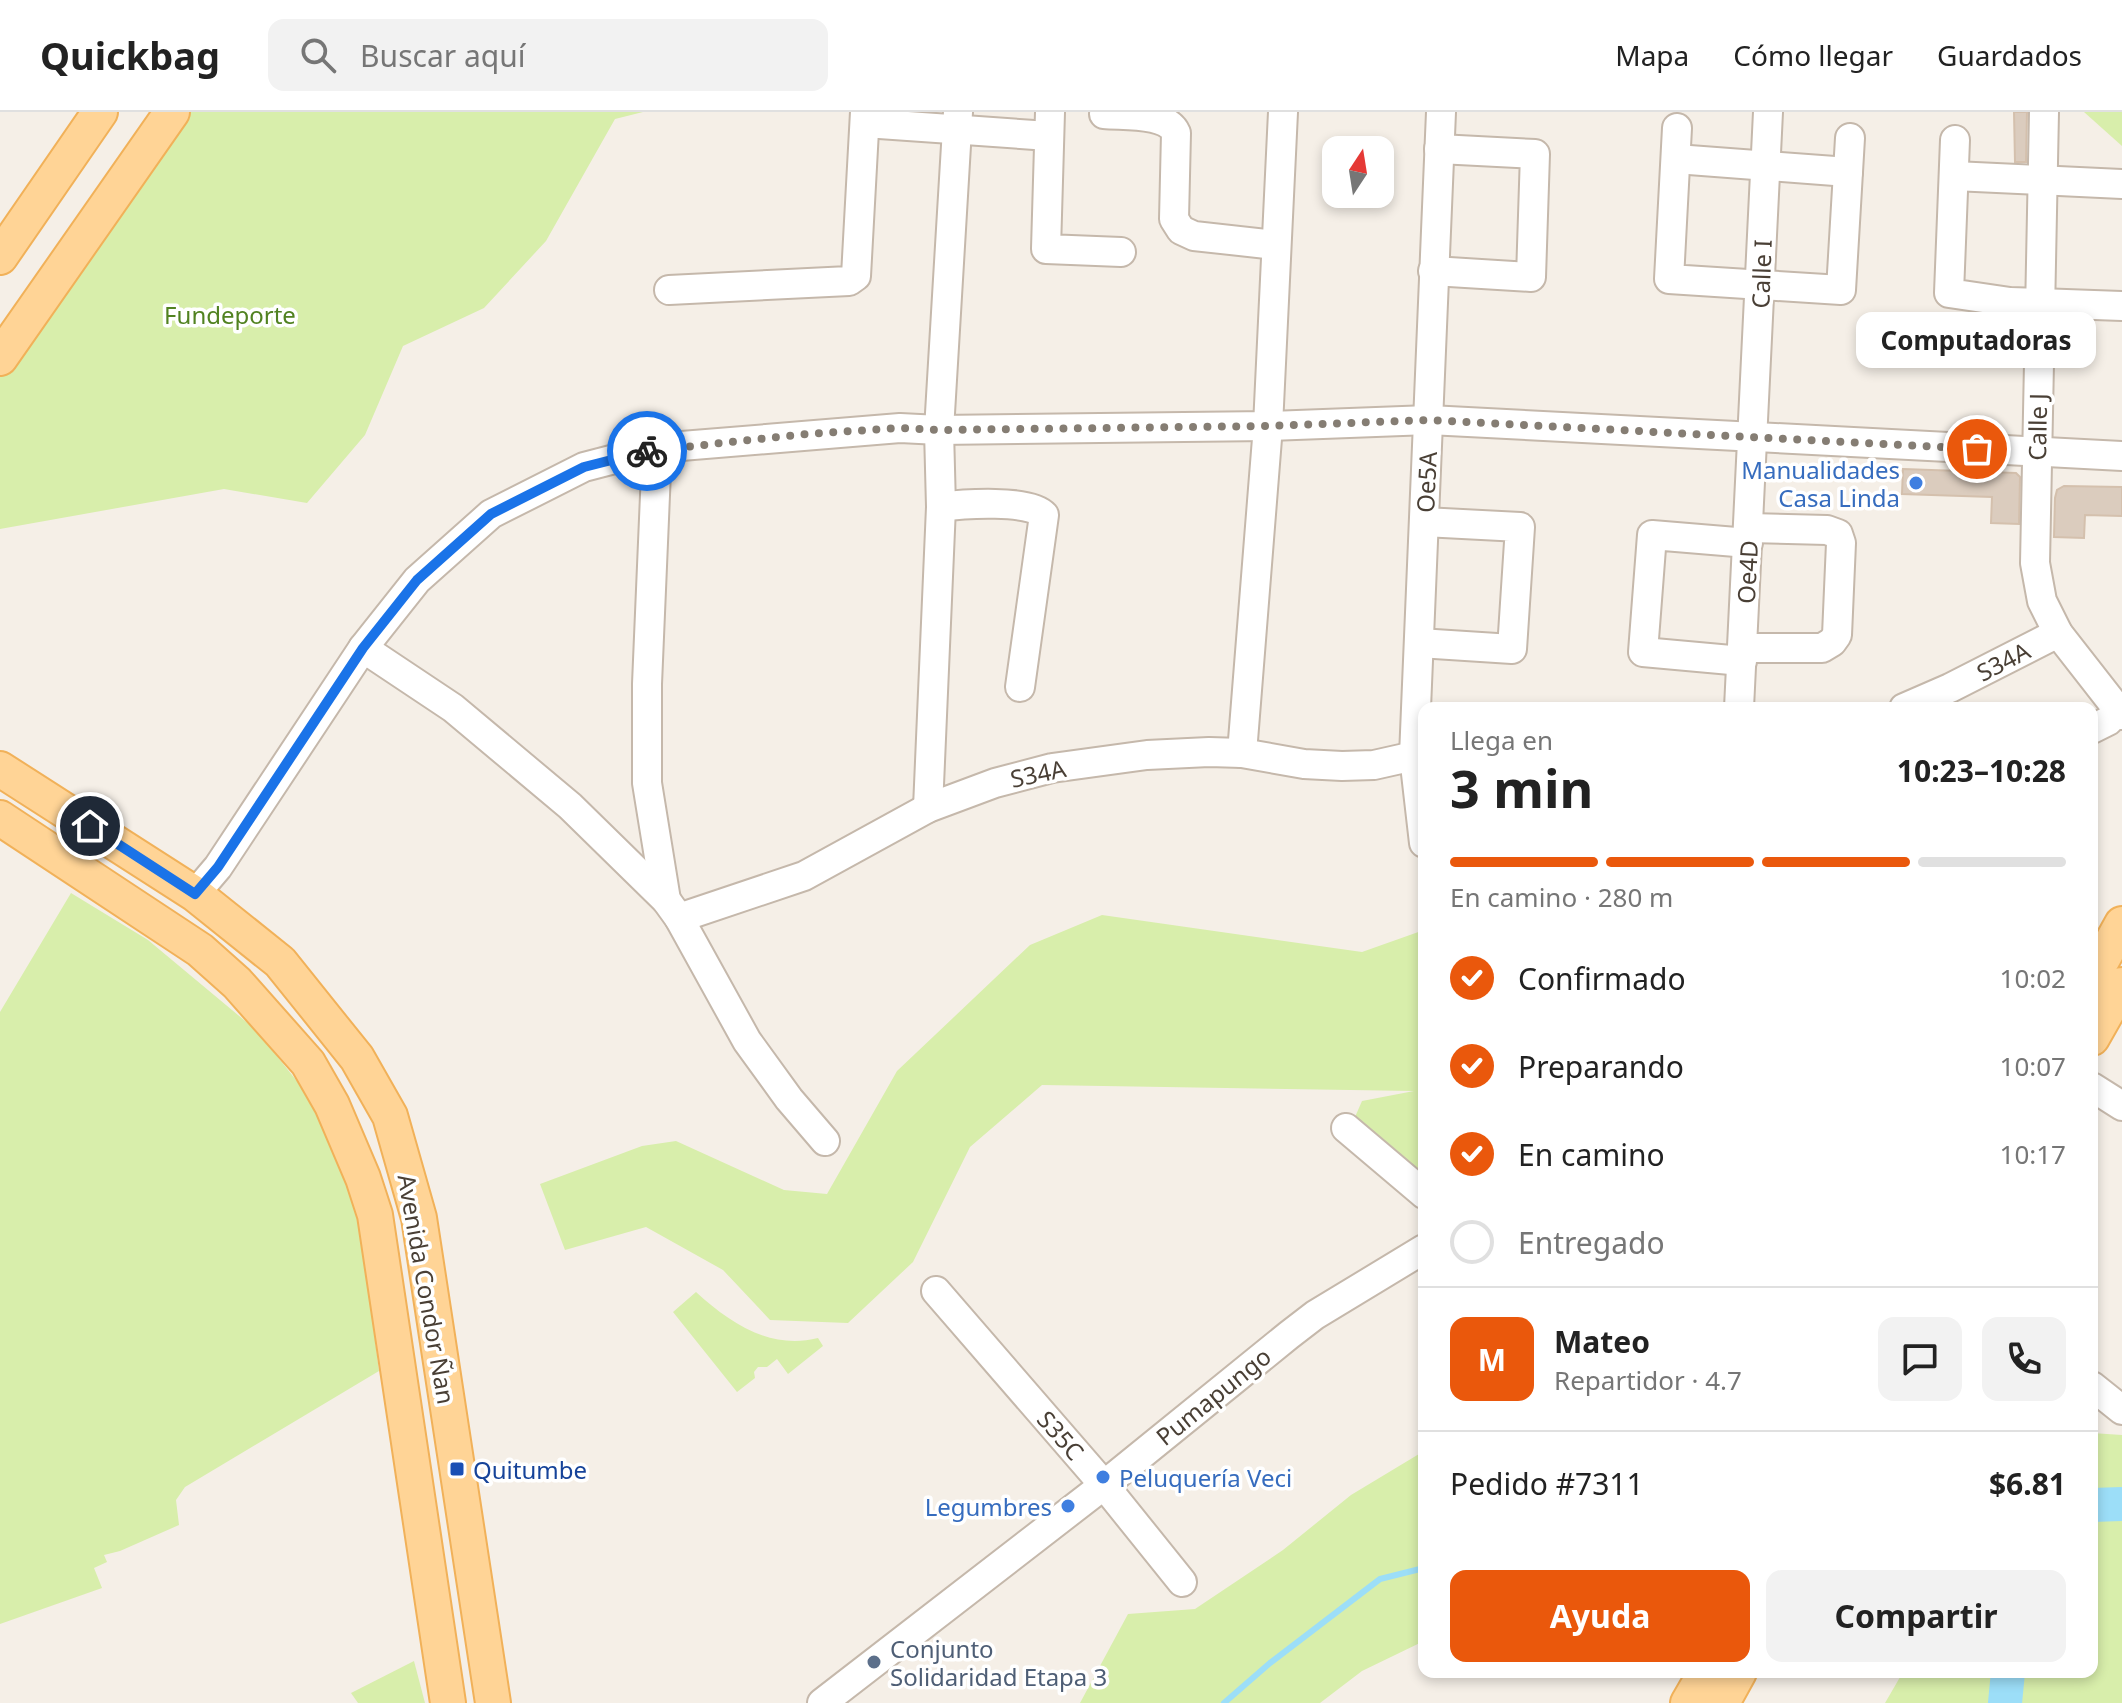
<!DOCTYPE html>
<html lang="es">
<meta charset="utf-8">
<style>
:root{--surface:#fff;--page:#f2f2f2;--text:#222;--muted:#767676;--line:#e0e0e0;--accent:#ea580c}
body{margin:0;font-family:"Noto Sans",sans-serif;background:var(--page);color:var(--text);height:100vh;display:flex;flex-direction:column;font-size:30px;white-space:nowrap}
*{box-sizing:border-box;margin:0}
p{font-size:26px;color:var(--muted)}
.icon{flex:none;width:44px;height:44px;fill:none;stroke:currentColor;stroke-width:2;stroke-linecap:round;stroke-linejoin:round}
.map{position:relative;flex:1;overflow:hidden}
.drawer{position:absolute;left:1418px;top:590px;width:680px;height:976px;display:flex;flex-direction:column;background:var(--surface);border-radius:16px;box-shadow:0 4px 12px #0003}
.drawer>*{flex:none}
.needle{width:52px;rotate:12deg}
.tools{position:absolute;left:1322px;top:24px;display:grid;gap:16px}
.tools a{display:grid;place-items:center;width:72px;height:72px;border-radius:16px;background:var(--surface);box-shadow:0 4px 12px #0003;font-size:40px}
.pin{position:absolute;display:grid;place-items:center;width:68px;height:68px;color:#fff;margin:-34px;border:4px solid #fff;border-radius:50%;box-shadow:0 2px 8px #0007}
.courier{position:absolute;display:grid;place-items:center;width:80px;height:80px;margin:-40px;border:6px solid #1a73e8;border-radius:50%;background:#fff;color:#222;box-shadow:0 2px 10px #0007}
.bubble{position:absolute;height:56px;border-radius:16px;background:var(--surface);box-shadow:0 4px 12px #0003;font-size:26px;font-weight:700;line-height:56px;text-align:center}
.overview em{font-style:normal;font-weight:700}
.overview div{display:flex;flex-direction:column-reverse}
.overview{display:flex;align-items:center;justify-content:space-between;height:136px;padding:0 32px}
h1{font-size:52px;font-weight:700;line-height:60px}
.bar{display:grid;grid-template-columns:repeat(4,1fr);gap:12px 8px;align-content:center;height:96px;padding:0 32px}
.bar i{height:10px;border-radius:6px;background:var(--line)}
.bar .selected{background:var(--accent)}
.bar p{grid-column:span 4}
.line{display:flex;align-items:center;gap:20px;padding:0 32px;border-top:2px solid var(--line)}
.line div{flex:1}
.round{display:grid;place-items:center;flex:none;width:84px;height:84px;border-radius:16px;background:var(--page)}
ol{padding:0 32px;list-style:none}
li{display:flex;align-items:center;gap:24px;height:88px}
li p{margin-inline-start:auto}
li .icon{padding:8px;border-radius:50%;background:var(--accent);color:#fff;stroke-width:4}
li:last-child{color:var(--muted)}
li i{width:44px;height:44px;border:4px solid var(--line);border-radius:50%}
.primary-button{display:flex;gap:16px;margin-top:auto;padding:16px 32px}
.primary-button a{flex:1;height:92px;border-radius:16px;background:var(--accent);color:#fff;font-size:32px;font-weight:700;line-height:92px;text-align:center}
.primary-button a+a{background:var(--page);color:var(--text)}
header{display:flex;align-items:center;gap:48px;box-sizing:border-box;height:112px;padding:0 40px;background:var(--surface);border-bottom:2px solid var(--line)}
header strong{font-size:38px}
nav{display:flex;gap:44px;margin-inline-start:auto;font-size:28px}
.search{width:560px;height:72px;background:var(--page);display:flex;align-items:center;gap:20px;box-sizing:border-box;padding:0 28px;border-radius:16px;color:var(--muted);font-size:30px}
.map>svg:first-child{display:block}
</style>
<header>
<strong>Quickbag</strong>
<div class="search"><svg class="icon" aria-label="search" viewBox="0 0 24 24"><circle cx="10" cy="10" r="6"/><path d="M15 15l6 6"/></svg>Buscar aquí</div>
<nav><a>Mapa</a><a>Cómo llegar</a><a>Guardados</a></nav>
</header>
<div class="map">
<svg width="2122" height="1591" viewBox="0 0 2122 1591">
<rect width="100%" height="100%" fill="#f5efe7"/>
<g fill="#d8eeab">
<polygon points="156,0 643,0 615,7 546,129 484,196 403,234 365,323 307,391 224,377 0,417 0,244"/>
<polygon points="2084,0 2122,0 2122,34"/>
<polygon points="71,781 148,828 256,918 312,988 358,1096 379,1259 185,1375 176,1388 179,1413 120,1439 104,1443 107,1450 94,1456 102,1476 0,1512 0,900"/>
<polygon points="1102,803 1362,840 1424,818 1424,1066 1355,1005 1362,989 1414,979 1042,973 970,1035 913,1150 848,1211 770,1208 723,1158 646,1115 565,1138 540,1072 642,1034 676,1029 784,1078 827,1082 897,959 1030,833"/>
<path d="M696 1180C730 1211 770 1238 818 1226L823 1234 788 1262 777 1247 767 1255H758L754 1260 755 1266 737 1280 673 1200Z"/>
<polygon points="2092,1321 2122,1323 2122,1591 1885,1591 1903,1560 2092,1560"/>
<polygon points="1424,1339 1424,1529 1362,1559 1320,1591 1080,1591 1128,1502 1195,1497 1283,1438 1351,1383"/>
<polygon points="414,1549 425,1591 358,1591 351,1581"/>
</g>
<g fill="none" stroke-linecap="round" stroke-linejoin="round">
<polyline stroke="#9cdef8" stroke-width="6" points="1224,1591 1270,1551 1380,1467 1424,1456"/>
<g stroke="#9cdef8" stroke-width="34">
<polyline points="2092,1393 2122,1392"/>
<polyline points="2005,1591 2008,1560"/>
</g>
</g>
<g fill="#dbccbe" stroke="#d4c0ad" stroke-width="2">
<polygon points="2014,0 2027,0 2026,50 2015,50"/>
<polygon points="1903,357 2016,361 2020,365 2019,412 1991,411 1992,385 1902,382"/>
<polygon points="2064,374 2122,375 2122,404 2085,403 2084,426 2054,425 2055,386 2057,378"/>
</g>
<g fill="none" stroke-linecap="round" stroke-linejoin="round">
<defs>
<g id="minor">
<polyline points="1050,0 1046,137 1121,140"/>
<polyline points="2044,0 2035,451 2042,489 2058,521 2122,603"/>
<path d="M1104 2C1125 4 1167 0 1176 21L1174 107 1181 118 1194 124 1276 133"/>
<polyline points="865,11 1049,24"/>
<polyline points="1677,16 1669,167 1841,178 1850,26"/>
<polyline points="1955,28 1949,181 2010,190 2122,194"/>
<polyline points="1676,47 1848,60"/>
<polyline points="1954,64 2122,72"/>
<polyline points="1433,159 1531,165 1535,42 1439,37"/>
<polyline points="669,178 849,169 856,164 865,0"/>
<polyline points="657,336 647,572 647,671 666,788"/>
<path d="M941 395C962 392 1030 387 1044 403L1020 575"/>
<polyline points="1419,531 1512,537 1520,415 1424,410"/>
<polyline points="363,536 453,596 570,694 666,788 679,806 747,929 789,987 825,1029"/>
<polyline points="1743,536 1822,536 1832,530 1837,523 1841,431 1838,422 1827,418 1749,416"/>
<polyline points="1742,549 1643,540 1652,423 1748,431"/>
<polyline points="1739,596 1768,0"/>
<polyline points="1904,596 1950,576 2058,521"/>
<polyline points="2092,617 2108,609 2117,600"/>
<polyline points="1242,641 1268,314 1283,0"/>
<polyline points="928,696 941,395 939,318 958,0"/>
<polyline points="1424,731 1414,644 1441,0"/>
<polyline points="195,782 218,755 363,536 417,468 491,402 584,355 657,336 900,316 939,318 1268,314 1429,308 2122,344"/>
<polyline points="679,806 804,764 928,696 995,671 1052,656 1147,643 1209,640 1242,641 1304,652 1342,654 1374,653 1414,644 1424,644"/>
<polyline points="2092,975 2122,994"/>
<polyline points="1346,1016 1424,1082"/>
<polyline points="936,1179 1104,1373 1182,1470"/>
<polyline points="2092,1274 2122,1298"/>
<polyline points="822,1591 1104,1373 1289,1223 1315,1203 1424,1137"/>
</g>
<g id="major">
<polyline points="0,145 100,0"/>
<polyline points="0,246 172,0"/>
<polyline points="0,657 195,782 280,850 357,946 390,1004 419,1106 493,1591"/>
<polyline points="0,706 200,838 237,871 308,951 332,993 363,1066 375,1103 448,1591"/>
<polyline points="2092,866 2122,812"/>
<polyline points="2092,926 2122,873"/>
<polyline points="1688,1591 1706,1560"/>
<polyline points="1722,1591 1739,1560"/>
</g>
</defs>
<use href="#minor" stroke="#c5b8ab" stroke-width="32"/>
<use href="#major" stroke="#f1b159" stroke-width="38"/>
<use href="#minor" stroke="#fff" stroke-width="28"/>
<use href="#major" stroke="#ffd496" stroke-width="34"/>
</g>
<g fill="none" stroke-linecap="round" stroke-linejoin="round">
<polyline stroke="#857d73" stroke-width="8" stroke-dasharray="0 14.4" points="647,339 806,322 900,316 939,318 1268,314 1429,308 1977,337"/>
<polyline stroke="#1a73e8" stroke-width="10" points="90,714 195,782 218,755 363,536 417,468 491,402 584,355 647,339"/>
</g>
<g fill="#3f7fe0" stroke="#fff" stroke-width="3">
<circle cx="1916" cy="371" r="8"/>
<circle cx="1103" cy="1365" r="8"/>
<circle cx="1068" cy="1394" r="8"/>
</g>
<rect fill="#1a4fb4" stroke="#fff" stroke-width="3" x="449" y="1349" width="16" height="16" rx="4"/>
<circle fill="#5c6f8a" stroke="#fff" stroke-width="3" cx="874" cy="1550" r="8"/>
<g text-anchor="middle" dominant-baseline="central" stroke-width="7" stroke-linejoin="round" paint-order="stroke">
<g font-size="24" fill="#493f35" stroke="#fff">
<text transform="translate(1761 162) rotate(-88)">Calle I</text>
<text transform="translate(2037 315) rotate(-89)">Calle J</text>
<text transform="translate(1426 370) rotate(-87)">Oe5A</text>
<text transform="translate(1747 460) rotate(-87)">Oe4D</text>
<text transform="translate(2003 549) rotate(-27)">S34A</text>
<text transform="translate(1038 661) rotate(-12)">S34A</text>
<text transform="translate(427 1177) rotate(80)">Avenida Condor Ñan</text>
<text transform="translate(1213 1284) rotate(-39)">Pumapungo</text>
<text transform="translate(1061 1323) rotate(49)">S35C</text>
</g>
<g font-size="24" fill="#518221" stroke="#fff">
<text x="230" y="202">Fundeporte</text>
</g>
<g font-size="24" fill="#366cbe" stroke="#fff" text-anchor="end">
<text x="1900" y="357">Manualidades<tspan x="1900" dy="28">Casa Linda</tspan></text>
<text x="1119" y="1365" text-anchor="start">Peluquería Veci</text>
<text x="1052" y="1394">Legumbres</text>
</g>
<g font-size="24" fill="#164399" stroke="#fff" text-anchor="start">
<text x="473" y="1357">Quitumbe</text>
</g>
<g font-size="24" fill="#4e5e75" stroke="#fff" text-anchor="start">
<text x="890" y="1536">Conjunto<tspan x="890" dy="28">Solidaridad Etapa 3</tspan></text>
</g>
</g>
</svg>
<div class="tools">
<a><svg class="needle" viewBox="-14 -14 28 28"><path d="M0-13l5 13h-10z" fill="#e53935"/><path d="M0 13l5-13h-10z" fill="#767676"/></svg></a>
</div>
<div class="pin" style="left:1977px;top:337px;background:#ea580c"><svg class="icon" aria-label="bag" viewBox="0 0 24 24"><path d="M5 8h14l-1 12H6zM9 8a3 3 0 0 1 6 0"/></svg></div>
<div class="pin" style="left:90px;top:714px;background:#1f2937"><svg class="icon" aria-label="home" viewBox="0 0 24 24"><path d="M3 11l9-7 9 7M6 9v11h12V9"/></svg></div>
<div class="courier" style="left:647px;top:339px"><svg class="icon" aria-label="bike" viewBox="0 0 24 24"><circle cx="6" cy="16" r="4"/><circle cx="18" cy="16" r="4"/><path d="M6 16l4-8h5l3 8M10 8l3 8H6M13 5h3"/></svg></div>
<div class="bubble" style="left:1856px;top:200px;width:240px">Computadoras</div>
<section class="drawer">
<div class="overview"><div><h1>3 min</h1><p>Llega en</p></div><em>10:23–10:28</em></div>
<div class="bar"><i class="selected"></i><i class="selected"></i><i class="selected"></i><i></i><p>En camino · 280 m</p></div>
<ol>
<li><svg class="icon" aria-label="check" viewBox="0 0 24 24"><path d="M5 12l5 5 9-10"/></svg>Confirmado<p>10:02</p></li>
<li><svg class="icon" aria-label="check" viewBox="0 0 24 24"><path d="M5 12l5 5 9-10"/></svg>Preparando<p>10:07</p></li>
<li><svg class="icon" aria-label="check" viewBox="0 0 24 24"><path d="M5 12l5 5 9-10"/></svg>En camino<p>10:17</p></li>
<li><i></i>Entregado</li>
</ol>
<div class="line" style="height:144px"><b class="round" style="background:var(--accent);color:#fff">M</b><div><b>Mateo</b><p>Repartidor · 4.7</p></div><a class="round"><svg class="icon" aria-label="chat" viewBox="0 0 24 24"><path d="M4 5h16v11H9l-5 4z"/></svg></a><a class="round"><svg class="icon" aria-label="phone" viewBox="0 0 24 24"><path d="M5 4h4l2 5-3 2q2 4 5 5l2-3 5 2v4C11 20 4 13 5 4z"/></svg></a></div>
<div class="line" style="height:104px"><div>Pedido #7311</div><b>$6.81</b></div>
<div class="primary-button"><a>Ayuda</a><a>Compartir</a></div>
</section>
</div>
